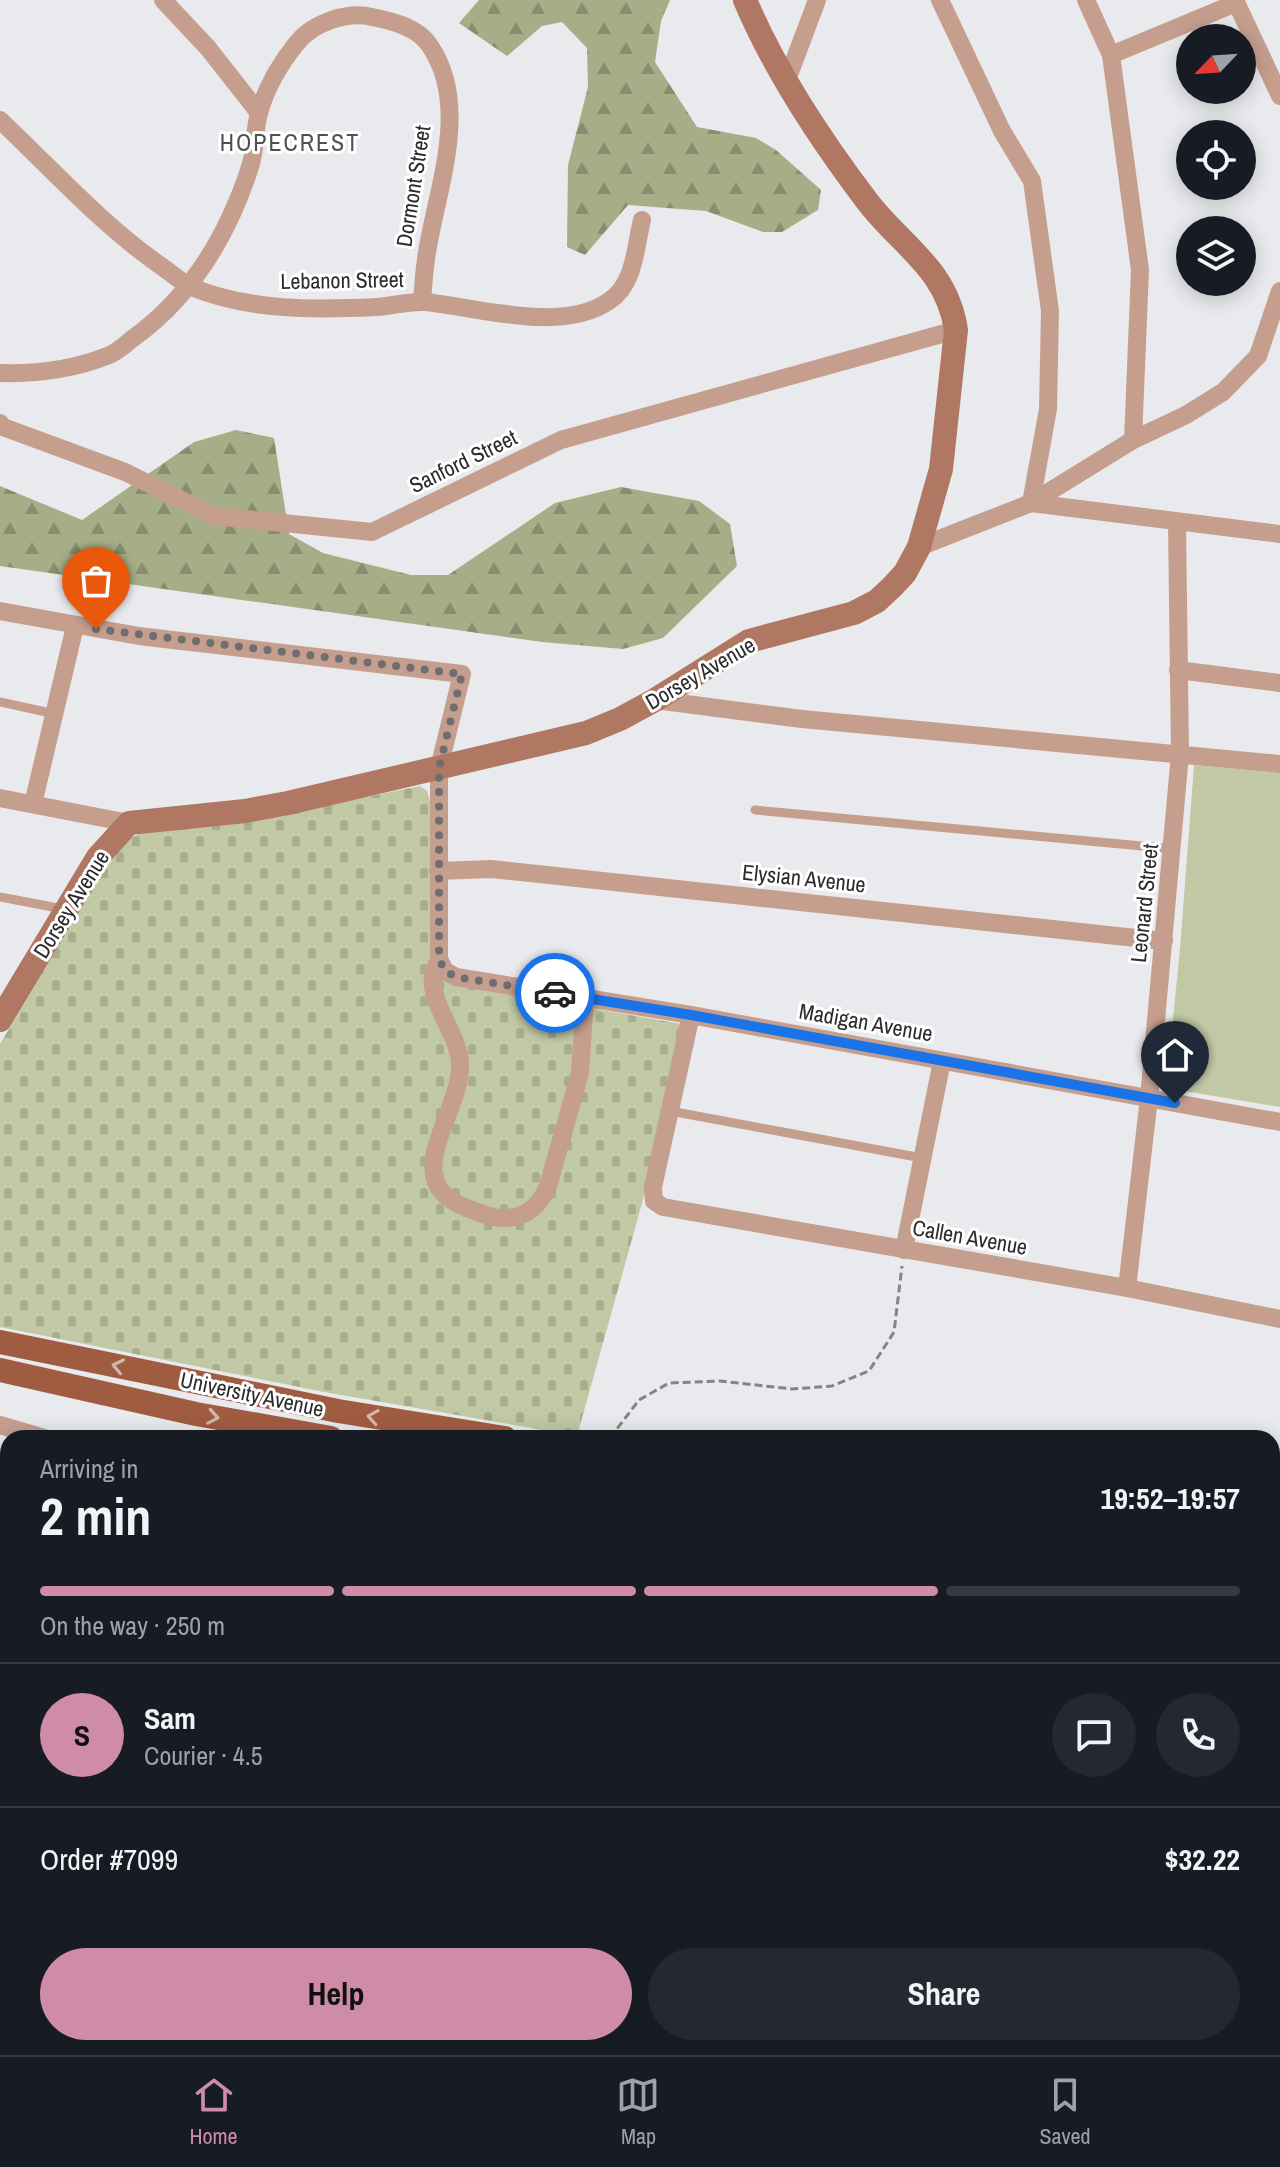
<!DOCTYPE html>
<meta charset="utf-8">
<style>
:root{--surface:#171b24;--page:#242831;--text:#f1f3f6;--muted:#9ea1a6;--line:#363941;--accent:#cf8ca7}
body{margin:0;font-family:"Archivo Narrow",sans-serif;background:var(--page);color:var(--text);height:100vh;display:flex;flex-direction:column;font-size:30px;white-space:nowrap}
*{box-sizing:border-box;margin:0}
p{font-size:26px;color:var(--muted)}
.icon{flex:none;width:44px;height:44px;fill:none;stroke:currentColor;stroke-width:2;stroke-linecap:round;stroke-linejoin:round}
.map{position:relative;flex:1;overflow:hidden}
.details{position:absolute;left:0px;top:1430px;width:1280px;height:626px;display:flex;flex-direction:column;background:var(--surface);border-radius:24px 24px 0 0;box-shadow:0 4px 20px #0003}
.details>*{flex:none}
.needle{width:52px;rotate:245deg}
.buttons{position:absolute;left:1176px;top:24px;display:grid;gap:16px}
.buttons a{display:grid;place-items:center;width:80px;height:80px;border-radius:50%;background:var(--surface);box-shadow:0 4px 20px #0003;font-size:40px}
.pin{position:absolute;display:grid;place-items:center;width:68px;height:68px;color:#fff;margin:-82px -34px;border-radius:50% 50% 50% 0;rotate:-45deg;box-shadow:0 0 8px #0007}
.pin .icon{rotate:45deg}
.courier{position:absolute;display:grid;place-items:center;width:80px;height:80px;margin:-40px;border:6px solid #1a73e8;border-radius:50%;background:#fff;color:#222;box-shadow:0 2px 10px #0007}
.overview em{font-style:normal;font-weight:700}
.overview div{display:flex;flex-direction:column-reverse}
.overview{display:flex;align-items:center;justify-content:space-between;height:136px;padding:0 40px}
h1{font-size:52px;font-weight:700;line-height:60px}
.bar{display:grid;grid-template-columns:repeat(4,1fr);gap:12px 8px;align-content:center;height:96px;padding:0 40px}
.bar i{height:10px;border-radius:6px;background:var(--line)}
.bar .active{background:var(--accent)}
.bar p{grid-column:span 4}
.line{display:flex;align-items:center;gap:20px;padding:0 40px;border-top:2px solid var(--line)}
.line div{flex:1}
.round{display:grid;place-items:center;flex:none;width:84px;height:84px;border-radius:42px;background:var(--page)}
.primary-button{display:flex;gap:16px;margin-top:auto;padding:16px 40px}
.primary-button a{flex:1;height:92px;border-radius:48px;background:var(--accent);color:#111;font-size:32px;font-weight:700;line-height:92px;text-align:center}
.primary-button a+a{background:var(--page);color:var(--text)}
.dock{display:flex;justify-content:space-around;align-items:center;height:112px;border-top:2px solid var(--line);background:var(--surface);font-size:22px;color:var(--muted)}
.dock a{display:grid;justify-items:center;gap:4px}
.dock .active{color:var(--accent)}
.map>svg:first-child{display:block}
</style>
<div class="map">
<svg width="1280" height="2055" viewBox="0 0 1280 2055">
<defs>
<pattern id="forest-firs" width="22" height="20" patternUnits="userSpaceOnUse" patternTransform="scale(2)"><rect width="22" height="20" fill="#a6ae87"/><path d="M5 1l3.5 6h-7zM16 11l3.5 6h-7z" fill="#878e6f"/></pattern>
<pattern id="cemetery-stones" width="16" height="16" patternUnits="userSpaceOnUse" patternTransform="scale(2)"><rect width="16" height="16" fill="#c1c8a4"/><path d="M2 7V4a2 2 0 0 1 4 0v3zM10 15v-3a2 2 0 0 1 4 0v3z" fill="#a6ac8d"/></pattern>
<pattern id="water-ripples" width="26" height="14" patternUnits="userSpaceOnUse" patternTransform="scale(2)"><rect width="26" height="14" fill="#8aa3c4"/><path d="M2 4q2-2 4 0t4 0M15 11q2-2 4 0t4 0" fill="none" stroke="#71859f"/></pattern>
</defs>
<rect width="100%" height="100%" fill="#e9eaed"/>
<g fill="#c1c8a4">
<polygon points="1194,765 1280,773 1280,1107 1166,1088 1180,949"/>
<polygon points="1272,1590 1280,1591 1280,1685 1272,1685"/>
</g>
<g fill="url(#forest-firs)">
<polygon points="479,0 670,0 661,21 655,62 697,127 756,138 776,150 821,190 818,210 782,232 763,232 706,211 628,205 585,255 567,247 568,165 588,87 587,48 562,22 542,26 507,56 459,23"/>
<polygon points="236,430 274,438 289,534 323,553 411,575 448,575 555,503 621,487 699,501 730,524 737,566 663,638 623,649 542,642 0,566 0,486 82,520 194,442"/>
</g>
<polygon fill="url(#cemetery-stones)" points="420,786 427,791 430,801 431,961 467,987 682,1024 646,1189 577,1436 324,1392 0,1327 0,1044 113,855 125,841 141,833 297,811"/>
<g fill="url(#water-ripples)" stroke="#6e7f96" stroke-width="2">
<polygon points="0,1654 8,1655 8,2048 1272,2048 1272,2040 1280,2040 1280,2055 0,2055"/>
<polygon points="1272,1714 1280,1715 1280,2034 1272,2034"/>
</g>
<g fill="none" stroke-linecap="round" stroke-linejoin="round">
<g stroke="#838485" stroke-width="3" stroke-dasharray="8 4" stroke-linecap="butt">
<polyline points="610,1438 639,1400 669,1383 720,1381 792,1389 832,1386 869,1371 894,1332 902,1266"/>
<polyline points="0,1605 8,1606"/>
<polyline points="1272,1637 1280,1635"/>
<polyline points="1272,1685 1280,1685"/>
</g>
<g stroke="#c59e8e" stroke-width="9">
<polyline points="0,702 55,714"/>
<polyline points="755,810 1174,849"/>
<polyline points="0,897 63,909"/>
<polyline points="670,1111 922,1158"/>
<polyline points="0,1582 8,1583"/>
</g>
<g stroke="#c59e8e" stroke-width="18">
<polyline points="163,0 208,48 259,113"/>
<polyline points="940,0 1002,131 1032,181 1050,311 1048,409 1031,503 1280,534"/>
<polyline points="1086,0 1111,55 1140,270 1133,440"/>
<polyline points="1235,0 1280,96"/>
<polyline points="1111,55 1236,3"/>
<polyline points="787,80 817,0"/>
<path d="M0 120C52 169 102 225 161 266 171 273 181 282 191 287 250 311 315 310 377 307 392 306 409 301 425 302 477 307 562 334 609 301 635 284 635 248 642 220"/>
<path d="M0 373C36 374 74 369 107 356 116 353 125 345 132 339 191 297 228 235 250 167 256 149 254 131 259 113 266 88 280 64 296 44 312 23 347 11 372 17 392 21 418 27 430 46 472 108 435 193 426 259 424 273 423 287 422 302"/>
<polyline points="0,423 3,427 125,472 214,516 372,532 561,440 956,330"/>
<polyline points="919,547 1031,503 1133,440 1186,415 1223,392 1258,356 1280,291"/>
<polyline points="0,611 139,636 462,674 439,768 439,959 445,971 456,977 691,1015 1280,1122"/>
<polyline points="1178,670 1280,683"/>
<polyline points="655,700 802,719 1280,764"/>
<polyline points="0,798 129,823"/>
<polyline points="33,804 75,626"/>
<polyline points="438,871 491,869 1164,941"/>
<path d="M439 959C437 964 434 970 433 976 429 1002 459 1036 460 1063 463 1112 394 1181 467 1208 478 1212 490 1218 501 1218 525 1219 539 1207 548 1186L580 1073 585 998"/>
<polyline points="691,1015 653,1187 654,1201 663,1207 1127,1288 1280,1319"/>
<polyline points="904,1250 942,1061"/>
<polyline points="1127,1288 1149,1098 1180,754 1177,522"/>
<polyline points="0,1425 44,1438"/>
</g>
<path stroke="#b07862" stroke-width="24" d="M0 1020 98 857 129 823 245 811 288 803 586 733 620 719 655 700 749 641 854 613 877 601 892 587 905 573 919 547 941 469 956 330C947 268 901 246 867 201 820 139 775 71 745 0"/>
<g stroke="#a05c41" stroke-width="24">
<polyline points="0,1342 338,1411 505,1438"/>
<polyline points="0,1370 196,1414 331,1438"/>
<polyline points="1272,1562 1280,1563"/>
<polyline points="1272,1590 1280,1591"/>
</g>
</g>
<defs><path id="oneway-chevron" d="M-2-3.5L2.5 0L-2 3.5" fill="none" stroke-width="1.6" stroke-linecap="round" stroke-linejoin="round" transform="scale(2)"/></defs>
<g stroke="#d4b6aa">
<use href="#oneway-chevron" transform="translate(118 1366) rotate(-168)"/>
<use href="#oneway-chevron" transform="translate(213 1417) rotate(10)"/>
<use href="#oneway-chevron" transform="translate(373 1417) rotate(-171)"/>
</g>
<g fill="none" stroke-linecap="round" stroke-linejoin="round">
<polyline stroke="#6e6e70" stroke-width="8" stroke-dasharray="0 14.4" points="96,629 462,674 439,768 439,959 445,971 456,977 555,993"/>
<polyline stroke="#1a73e8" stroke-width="10" points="555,993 691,1015 1175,1103"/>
</g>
<g text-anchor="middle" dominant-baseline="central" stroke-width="6" stroke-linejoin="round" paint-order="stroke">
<g font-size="22" fill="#2b2b2c" stroke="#fff">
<text transform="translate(413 186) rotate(-81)">Dormont Street</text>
<text transform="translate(342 280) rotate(-1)">Lebanon Street</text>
<text transform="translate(463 461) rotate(-26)">Sanford Street</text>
<text transform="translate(700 673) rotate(-30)">Dorsey Avenue</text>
<text transform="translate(804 878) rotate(6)">Elysian Avenue</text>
<text transform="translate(1144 903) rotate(-84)">Leonard Street</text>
<text transform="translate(71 904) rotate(-58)">Dorsey Avenue</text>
<text transform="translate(866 1022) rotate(10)">Madigan Avenue</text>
<text transform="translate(970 1237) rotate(10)">Callen Avenue</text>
<text transform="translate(252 1394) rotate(12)">University Avenue</text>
</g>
<g font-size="24" letter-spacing="2" fill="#4f5052" stroke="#fff">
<text x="290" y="142">HOPECREST</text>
</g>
</g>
</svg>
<div class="buttons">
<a><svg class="needle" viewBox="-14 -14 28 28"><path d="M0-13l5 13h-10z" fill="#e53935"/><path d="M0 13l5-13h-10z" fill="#9ea1a6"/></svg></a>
<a><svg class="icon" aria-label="locate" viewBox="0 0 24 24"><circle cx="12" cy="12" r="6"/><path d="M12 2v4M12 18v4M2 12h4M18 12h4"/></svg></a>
<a><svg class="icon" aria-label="layers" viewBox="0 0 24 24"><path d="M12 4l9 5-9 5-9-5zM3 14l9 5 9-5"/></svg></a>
</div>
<div class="pin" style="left:96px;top:629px;background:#ea580c"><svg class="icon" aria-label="bag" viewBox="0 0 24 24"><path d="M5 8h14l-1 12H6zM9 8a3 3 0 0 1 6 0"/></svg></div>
<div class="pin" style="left:1175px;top:1103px;background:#1f2937"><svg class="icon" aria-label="home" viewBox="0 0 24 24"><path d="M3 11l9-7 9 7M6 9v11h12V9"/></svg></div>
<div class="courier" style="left:555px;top:993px"><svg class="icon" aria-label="car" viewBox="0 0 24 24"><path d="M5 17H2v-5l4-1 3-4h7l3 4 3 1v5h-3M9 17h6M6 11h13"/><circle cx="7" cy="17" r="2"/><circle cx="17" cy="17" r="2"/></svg></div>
<section class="details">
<div class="overview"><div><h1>2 min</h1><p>Arriving in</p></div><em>19:52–19:57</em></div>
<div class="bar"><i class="active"></i><i class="active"></i><i class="active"></i><i></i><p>On the way · 250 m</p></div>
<div class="line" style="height:144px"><b class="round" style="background:var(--accent);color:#111">S</b><div><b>Sam</b><p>Courier · 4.5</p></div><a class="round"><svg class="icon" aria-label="chat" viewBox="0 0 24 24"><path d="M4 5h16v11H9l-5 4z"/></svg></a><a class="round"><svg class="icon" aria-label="phone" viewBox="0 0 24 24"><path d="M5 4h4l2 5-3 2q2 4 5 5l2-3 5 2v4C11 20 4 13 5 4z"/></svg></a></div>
<div class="line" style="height:104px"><div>Order #7099</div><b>$32.22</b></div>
<div class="primary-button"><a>Help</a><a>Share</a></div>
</section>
</div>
<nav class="dock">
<a class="active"><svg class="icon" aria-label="home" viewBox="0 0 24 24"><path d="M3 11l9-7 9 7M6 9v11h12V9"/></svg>Home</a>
<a><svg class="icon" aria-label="map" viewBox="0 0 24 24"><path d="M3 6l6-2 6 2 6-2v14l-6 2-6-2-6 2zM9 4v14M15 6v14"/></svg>Map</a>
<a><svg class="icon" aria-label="saved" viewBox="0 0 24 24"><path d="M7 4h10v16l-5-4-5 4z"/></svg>Saved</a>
</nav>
